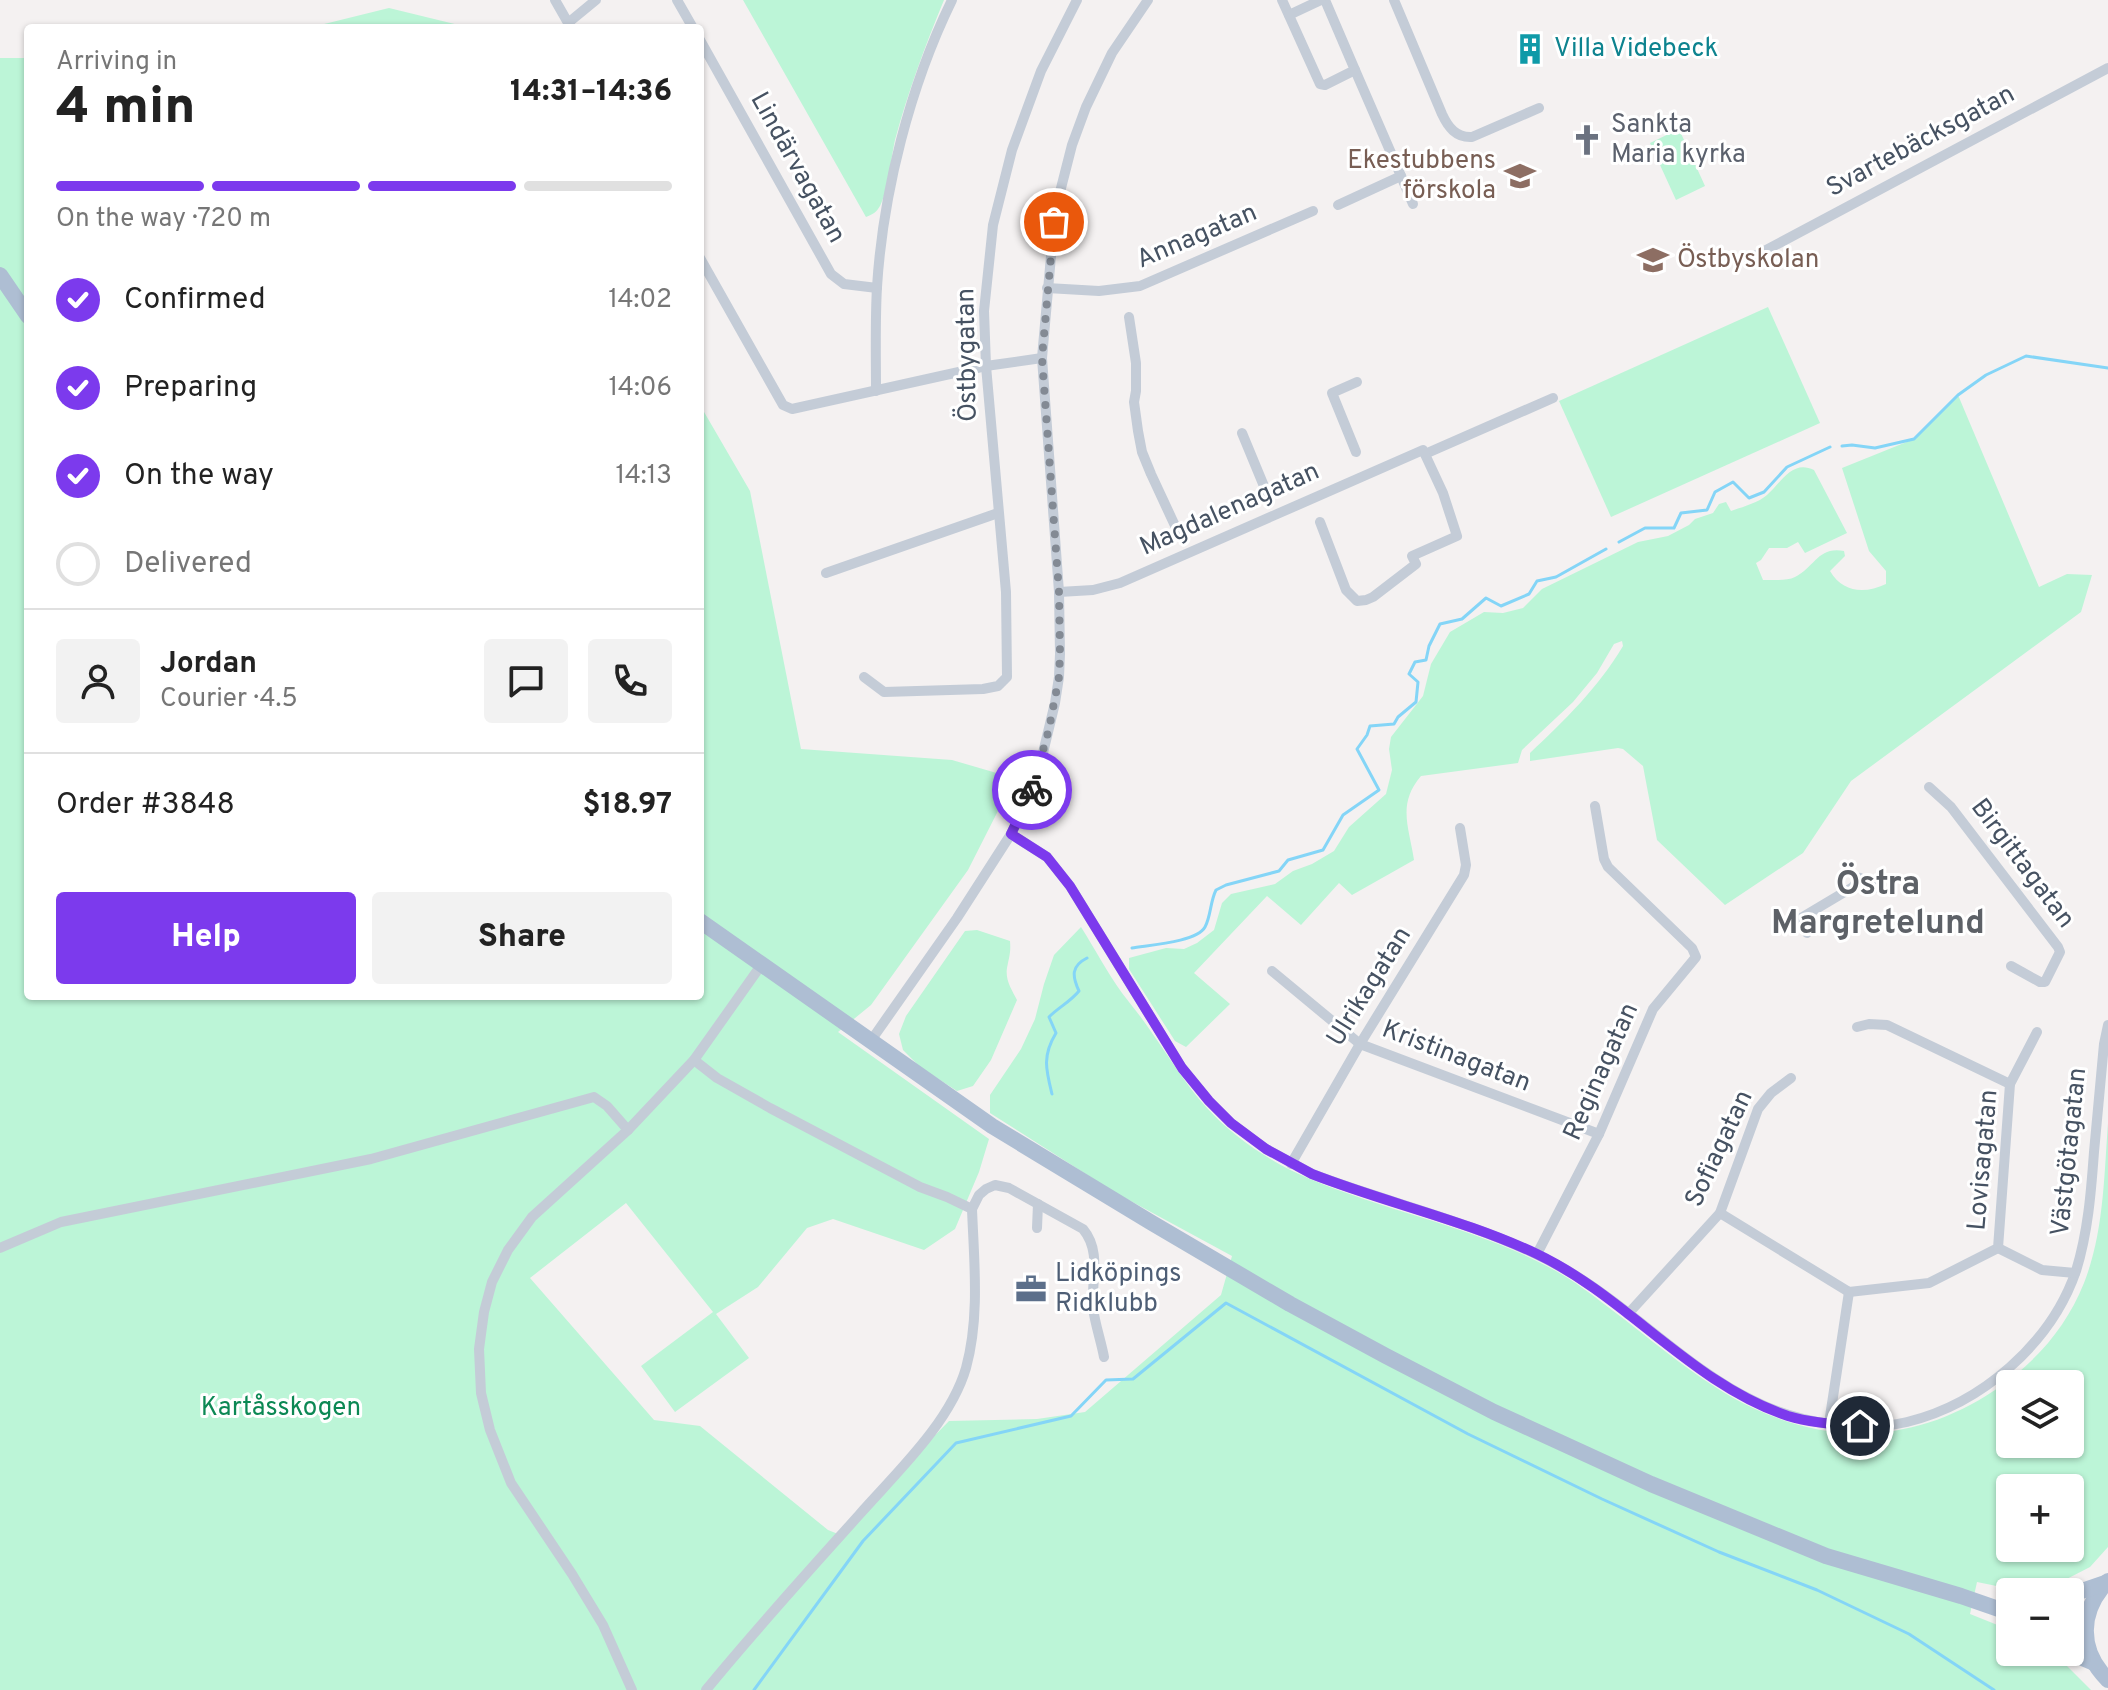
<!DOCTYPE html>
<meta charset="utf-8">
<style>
:root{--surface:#fff;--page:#f2f2f2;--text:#222;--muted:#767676;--line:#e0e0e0;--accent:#7c3aed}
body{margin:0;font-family:Overpass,sans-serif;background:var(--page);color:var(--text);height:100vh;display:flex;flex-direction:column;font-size:30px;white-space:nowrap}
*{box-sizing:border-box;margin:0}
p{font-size:26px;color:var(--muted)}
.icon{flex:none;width:44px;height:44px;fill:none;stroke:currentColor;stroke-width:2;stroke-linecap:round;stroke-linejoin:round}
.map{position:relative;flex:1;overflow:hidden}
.sheet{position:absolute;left:24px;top:24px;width:680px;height:976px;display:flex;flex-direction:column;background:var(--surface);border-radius:8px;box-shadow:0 2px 6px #0004}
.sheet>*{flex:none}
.fabs{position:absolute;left:1996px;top:1370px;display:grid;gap:16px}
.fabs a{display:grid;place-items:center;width:88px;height:88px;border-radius:8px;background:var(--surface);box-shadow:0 2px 6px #0004;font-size:40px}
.pin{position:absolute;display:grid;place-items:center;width:68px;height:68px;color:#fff;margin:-34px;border:4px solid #fff;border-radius:50%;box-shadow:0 2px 8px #0007}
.courier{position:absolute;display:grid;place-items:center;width:80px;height:80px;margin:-40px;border:6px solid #7c3aed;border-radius:50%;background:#fff;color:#222;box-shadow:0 2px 10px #0007}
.head em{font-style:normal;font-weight:800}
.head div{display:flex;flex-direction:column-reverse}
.head{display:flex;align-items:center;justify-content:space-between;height:136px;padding:0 32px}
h1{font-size:52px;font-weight:800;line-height:60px}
.bar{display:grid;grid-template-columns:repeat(4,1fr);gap:12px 8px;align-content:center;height:96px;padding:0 32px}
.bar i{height:10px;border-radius:6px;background:var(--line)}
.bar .current{background:var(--accent)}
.bar p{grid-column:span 4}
.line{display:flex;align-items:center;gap:20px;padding:0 32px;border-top:2px solid var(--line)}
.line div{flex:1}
.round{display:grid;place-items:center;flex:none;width:84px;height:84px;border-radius:8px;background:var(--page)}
ol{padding:0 32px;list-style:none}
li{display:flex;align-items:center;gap:24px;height:88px}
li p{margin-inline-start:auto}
li .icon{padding:8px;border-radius:50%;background:var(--accent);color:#fff;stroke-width:4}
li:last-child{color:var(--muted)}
li i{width:44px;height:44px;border:4px solid var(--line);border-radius:50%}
.action{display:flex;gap:16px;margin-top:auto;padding:16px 32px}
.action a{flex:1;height:92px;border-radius:8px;background:var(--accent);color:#fff;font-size:32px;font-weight:800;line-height:92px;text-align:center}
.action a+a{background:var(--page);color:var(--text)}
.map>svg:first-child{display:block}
</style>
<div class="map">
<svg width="2108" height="1690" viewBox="0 0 2108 1690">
<rect width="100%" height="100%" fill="#f4f1f1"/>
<g fill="#bcf5d7" fill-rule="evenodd">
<path d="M743 0H944C925 46 908 92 895 140 891 158 888 191 880 206 876 213 873 214 866 217Z"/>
<polygon points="389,8 471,28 308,28"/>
<path d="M0 58H28V996H700V405L750 491 801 749 952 760 1000 774 1002 803 968 870 871 1005 838 1032 989 1139 979 1172 955 1229 924 1250 833 1219 807 1228 758 1287 716 1314 749 1358 675 1412 641 1366 713 1312 626 1203 530 1278 654 1420 700 1426 828 1530 838 1534 949 1421 1037 1419 1085 1412 1221 1295 1232 1256 1114 1192 990 1113V1095L1021 1049 1035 1019 1044 984 1054 955 1081 927C1095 949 1107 972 1122 993 1132 1006 1143 1019 1152 1033 1170 1058 1185 1084 1206 1107 1234 1138 1272 1163 1310 1179 1391 1213 1479 1228 1556 1271 1574 1281 1591 1294 1608 1307 1655 1342 1700 1383 1753 1408 1836 1447 1919 1441 1995 1390 2035 1363 2066 1328 2084 1283 2104 1232 2104 1176 2108 1123V1547L2090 1567 2055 1585 2016 1590 1977 1582 1970 1614 2010 1630V1652H2048L2063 1662 2091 1690H0ZM2010 1384H2070V1444H2010ZM2010 1488H2070V1548H2010Z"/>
<polygon points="1679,129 1705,186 1676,200 1650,143"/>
<polygon points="1768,307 1820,423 1611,517 1559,401"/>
<path d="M1958 395 2039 587 2067 574 2092 575 2081 612 1851 781 1803 853 1725 905 1657 840 1643 766 1623 749 1618 748 1530 761V753C1565 720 1598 688 1623 646L1622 641 1614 644 1597 673 1573 702 1522 750 1518 763 1421 776C1397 804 1409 827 1414 860L1352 895 1339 883 1301 925 1267 896 1194 973 1230 1004 1186 1047 1175 1041 1129 969V958L1166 948 1184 949 1197 943 1214 930 1222 903 1231 894 1275 884 1293 871 1312 864 1334 851 1349 827 1386 794 1392 770 1389 749 1391 737 1423 696 1431 664 1450 632 1484 612 1503 613 1523 608 1542 589 1638 542 1668 536 1689 525 1695 519 1713 513 1719 504 1726 502 1731 511C1742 507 1758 503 1767 495 1781 483 1792 459 1814 470L1847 533 1805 553 1798 542 1787 548H1769L1761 560 1756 563 1763 580C1773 580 1787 581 1795 577 1815 567 1818 546 1844 551L1845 556 1830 571C1843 593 1865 594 1886 584V571L1869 551 1842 468 1914 439Z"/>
<path d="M977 930 1010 941C1011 953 1009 957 1007 968 1005 980 1012 990 1017 1000L991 1060 973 1086 957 1091 920 1067 903 1050 899 1034 906 1016 965 931Z"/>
</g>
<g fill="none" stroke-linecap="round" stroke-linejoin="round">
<g stroke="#84d5f7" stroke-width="3">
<polyline points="1842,446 1852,445 1875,448 1914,439 1958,395 1986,375 2026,356 2108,368"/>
<polyline points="1619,542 1645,528 1674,528 1681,513 1707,510 1715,492 1733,482 1749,498 1764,492 1787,467 1830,447"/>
<path d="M1132 948C1149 945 1197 942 1205 927 1211 916 1210 902 1216 890L1226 885 1279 871 1288 860 1323 850 1343 815 1379 790 1357 749 1367 735 1370 726 1394 724 1398 717 1416 702 1418 682 1409 674 1415 662 1426 660 1429 646 1440 624 1462 619 1486 598 1501 606 1529 594 1537 581 1556 577 1606 549"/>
<path d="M1052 1094C1046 1070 1042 1056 1056 1033L1049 1017C1059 1007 1070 1002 1079 991 1072 976 1071 966 1087 958"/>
<polyline points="754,1690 863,1541 956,1443 1071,1416 1106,1380 1133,1379 1226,1303 1468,1434 1602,1499 1719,1552 1817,1590 1909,1634 1994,1690"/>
</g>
<g stroke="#c4ccd7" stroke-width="10">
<polyline points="555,0 571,28"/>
<polyline points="677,0 693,28"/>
<polyline points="1282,0 1320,84 1325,85 1355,70 1325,0"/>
<path d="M1394 0 1442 114C1448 127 1456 138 1472 137L1539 108"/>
<polyline points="1289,15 1321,0"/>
<polyline points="568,23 596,0"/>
<polyline points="700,40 831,274 844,284 877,288"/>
<polyline points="1401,176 1413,204"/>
<polyline points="1338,205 1401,176 1355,70"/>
<polyline points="1755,256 2108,68"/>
<polyline points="700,258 783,405 792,409 986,366 1042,358"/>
<polyline points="1047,288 1099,291 1140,286 1313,211"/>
<polyline points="1129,317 1136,363 1136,391 1134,402 1138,431 1142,452 1151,474 1177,530"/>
<path d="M876 391C876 356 875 322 877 287 883 192 910 86 952 0"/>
<polyline points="1242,433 1266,491"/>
<polyline points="1356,452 1332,393 1357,382"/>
<polyline points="1425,454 1553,398"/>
<polyline points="826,573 998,513"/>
<polyline points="1059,592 1093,590 1120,583 1423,450 1443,493 1457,536 1412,556 1416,564 1373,597 1366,600 1357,601 1346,590 1320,522"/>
<polyline points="864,677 884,692 983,689 998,686 1007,677 1006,592 986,366 984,311 993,225 1012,150 1041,71 1077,0"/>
<polyline points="1929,787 1951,807 2058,947 2060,952 2045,982 2040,982 2011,966"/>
<path d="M1011 834 1047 857 1070 886 1182 1068 1209 1101 1231 1123 1266 1149 1312 1174C1394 1205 1483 1224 1561 1267 1628 1304 1684 1367 1754 1401 1797 1423 1859 1433 1907 1422 1981 1404 2051 1344 2076 1271 2088 1232 2091 1193 2094 1152 2097 1116 2101 1080 2104 1044L2108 1025"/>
<polyline points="1807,933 1801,918 1853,887 1860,878 1876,888"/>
<polyline points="1272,971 1360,1044 1599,1134"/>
<polyline points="1857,1027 1869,1024 1887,1025 2010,1084"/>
<polyline points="870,1042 957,918 1011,834 1032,789 1042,757 1055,703 1059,677 1060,654 1059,592 1042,358 1054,222 1059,196 1072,145 1086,107 1112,53 1148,0"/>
<path d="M694 1060 717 1078 770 1108 920 1187 947 1197 972 1209C974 1261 980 1317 966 1368 950 1423 896 1473 859 1515 807 1573 755 1630 706 1690"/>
<polyline points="1291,1164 1360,1044 1464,875 1466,865 1460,828"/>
<path d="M972 1209 979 1195 986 1189 995 1185 1009 1188 1083 1229C1102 1252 1091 1280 1093 1308 1095 1324 1101 1341 1104 1357"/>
<polyline points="1720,1213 1849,1292 1929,1283 1998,1248 2010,1084 2037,1032"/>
<polyline points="1037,1228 1038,1204"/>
<polyline points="0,1248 61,1222 371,1159 594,1097 607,1106 628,1130"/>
<polyline points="1998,1248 2042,1270 2075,1273"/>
<polyline points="1537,1254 1599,1134 1653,1009 1696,957 1692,948 1608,867 1604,859 1595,806"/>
<polyline points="1628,1314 1720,1213 1758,1109 1771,1093 1791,1078"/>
<polyline points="1829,1423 1849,1292"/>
<polyline points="632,1690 603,1625 572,1574 511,1483 490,1430 481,1393 479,1349 484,1312 492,1282 508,1250 532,1217 628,1130 694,1060 762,964"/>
</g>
<g stroke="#aebed3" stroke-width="16">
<polyline points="0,275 28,316"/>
<polyline points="700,921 992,1126 1152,1223 1290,1304 1386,1356 1494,1412 1651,1484 1826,1556 1961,1596 2010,1613"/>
<path d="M2108 1581C2079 1611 2078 1650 2108 1680"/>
<polyline points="2070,1595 2105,1583"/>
<polyline points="2068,1652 2094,1663"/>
</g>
</g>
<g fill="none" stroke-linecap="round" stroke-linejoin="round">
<polyline stroke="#838a94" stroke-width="8" stroke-dasharray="0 14.4" points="1032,790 1049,729 1059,677 1060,654 1059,592 1042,358 1054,222"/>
<path stroke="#7c3aed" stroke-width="10" d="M1032 790 1011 834 1047 857 1070 886 1182 1068 1209 1101 1231 1123 1266 1149 1312 1174C1386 1203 1465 1220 1537 1254 1627 1297 1692 1384 1788 1416 1811 1423 1836 1424 1860 1426"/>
</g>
<defs>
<symbol id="building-bare" viewBox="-9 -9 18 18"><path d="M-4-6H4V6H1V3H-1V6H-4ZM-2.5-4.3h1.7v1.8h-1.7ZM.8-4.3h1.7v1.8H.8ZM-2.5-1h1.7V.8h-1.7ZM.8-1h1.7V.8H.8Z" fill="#0f9aa8" stroke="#fff" stroke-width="2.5" paint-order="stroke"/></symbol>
<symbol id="church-bare" viewBox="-9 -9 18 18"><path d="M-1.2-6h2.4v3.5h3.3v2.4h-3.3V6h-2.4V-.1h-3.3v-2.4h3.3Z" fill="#6b7280" stroke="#fff" stroke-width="2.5" paint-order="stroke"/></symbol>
<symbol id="school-bare" viewBox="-9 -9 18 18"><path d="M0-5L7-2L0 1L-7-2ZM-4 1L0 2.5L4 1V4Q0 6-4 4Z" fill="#8d6e63" stroke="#fff" stroke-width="2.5" paint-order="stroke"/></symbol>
<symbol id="office-bare" viewBox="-9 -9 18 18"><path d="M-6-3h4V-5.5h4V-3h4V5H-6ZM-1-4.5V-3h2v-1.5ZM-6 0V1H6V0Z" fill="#5c6f8a" stroke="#fff" stroke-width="2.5" paint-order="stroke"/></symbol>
</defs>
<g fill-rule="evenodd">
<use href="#building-bare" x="1508" y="27" width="44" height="44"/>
<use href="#church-bare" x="1565" y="118" width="44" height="44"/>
<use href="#school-bare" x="1498" y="154" width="44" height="44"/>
<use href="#school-bare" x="1631" y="238" width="44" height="44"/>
<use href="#office-bare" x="1009" y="1267" width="44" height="44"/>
</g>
<g text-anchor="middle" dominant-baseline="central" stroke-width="6" stroke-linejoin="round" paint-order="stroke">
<g font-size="26" fill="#0d838f" stroke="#fff" text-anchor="start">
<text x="1554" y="49">Villa Videbeck</text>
</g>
<g font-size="26" fill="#5b616d" stroke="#fff" text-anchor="start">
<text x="1611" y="125">Sankta<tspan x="1611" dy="30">Maria kyrka</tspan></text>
</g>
<g font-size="26" fill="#465262" stroke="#fff">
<text transform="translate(1921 142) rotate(-28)">Svartebäcksgatan</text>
<text transform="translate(797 168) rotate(61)">Lindärvagatan</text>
<text transform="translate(1197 237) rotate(-23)">Annagatan</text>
<text transform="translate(968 355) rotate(-91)">Östbygatan</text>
<text transform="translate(1230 510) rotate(-24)">Magdalenagatan</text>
<text transform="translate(2022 864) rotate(53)">Birgittagatan</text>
<text transform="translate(1370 987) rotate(-58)">Ulrikagatan</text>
<text transform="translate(1456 1057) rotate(21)">Kristinagatan</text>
<text transform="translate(1602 1072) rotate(-66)">Reginagatan</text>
<text transform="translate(1720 1149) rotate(-65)">Sofiagatan</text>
<text transform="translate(2070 1152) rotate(-84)">Västgötagatan</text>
<text transform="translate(1984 1160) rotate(-85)">Lovisagatan</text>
</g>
<g font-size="26" fill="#785e54" stroke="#fff" text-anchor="end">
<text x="1496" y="161">Ekestubbens<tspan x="1496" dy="30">förskola</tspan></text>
<text x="1677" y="260" text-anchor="start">Östbyskolan</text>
</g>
<g font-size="26" fill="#4e5e75" stroke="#fff" text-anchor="start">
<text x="1055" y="1274">Lidköpings<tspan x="1055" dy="30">Ridklubb</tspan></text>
</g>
<g font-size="26" fill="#0c8854" stroke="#fff">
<text x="281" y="1408">Kartåsskogen</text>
</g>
<g font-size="34" font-weight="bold" fill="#5d6167" stroke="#fff">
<text x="1878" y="885">Östra<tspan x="1878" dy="39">Margretelund</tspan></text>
</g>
</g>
</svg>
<div class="fabs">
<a><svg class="icon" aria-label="layers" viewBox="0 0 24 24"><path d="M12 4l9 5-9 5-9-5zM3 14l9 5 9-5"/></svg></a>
<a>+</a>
<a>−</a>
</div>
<div class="pin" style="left:1054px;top:222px;background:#ea580c"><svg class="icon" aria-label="bag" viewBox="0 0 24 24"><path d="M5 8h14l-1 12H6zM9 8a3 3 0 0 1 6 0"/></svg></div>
<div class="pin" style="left:1860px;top:1426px;background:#1f2937"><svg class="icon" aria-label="home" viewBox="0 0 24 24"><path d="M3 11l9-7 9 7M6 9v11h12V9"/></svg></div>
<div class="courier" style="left:1032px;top:790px"><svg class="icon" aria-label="bike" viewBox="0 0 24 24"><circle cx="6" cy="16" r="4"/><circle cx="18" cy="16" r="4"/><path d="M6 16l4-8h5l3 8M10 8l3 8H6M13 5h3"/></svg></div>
<section class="sheet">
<div class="head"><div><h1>4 min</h1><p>Arriving in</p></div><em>14:31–14:36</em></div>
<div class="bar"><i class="current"></i><i class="current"></i><i class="current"></i><i></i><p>On the way · 720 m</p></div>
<ol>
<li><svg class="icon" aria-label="check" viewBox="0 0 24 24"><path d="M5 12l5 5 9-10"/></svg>Confirmed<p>14:02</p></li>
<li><svg class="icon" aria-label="check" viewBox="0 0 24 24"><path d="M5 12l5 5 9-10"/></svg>Preparing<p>14:06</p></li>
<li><svg class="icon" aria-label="check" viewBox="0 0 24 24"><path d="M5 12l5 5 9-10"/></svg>On the way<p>14:13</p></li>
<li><i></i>Delivered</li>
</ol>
<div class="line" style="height:144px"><a class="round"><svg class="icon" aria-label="person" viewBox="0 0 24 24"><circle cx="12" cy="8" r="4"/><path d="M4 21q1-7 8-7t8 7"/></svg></a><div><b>Jordan</b><p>Courier · 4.5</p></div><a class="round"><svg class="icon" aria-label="chat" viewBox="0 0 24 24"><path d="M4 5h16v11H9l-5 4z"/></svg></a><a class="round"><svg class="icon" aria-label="phone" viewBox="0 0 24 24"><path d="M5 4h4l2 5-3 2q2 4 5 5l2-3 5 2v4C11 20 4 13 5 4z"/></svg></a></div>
<div class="line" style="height:104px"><div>Order #3848</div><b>$18.97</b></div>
<div class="action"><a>Help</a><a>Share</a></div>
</section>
</div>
